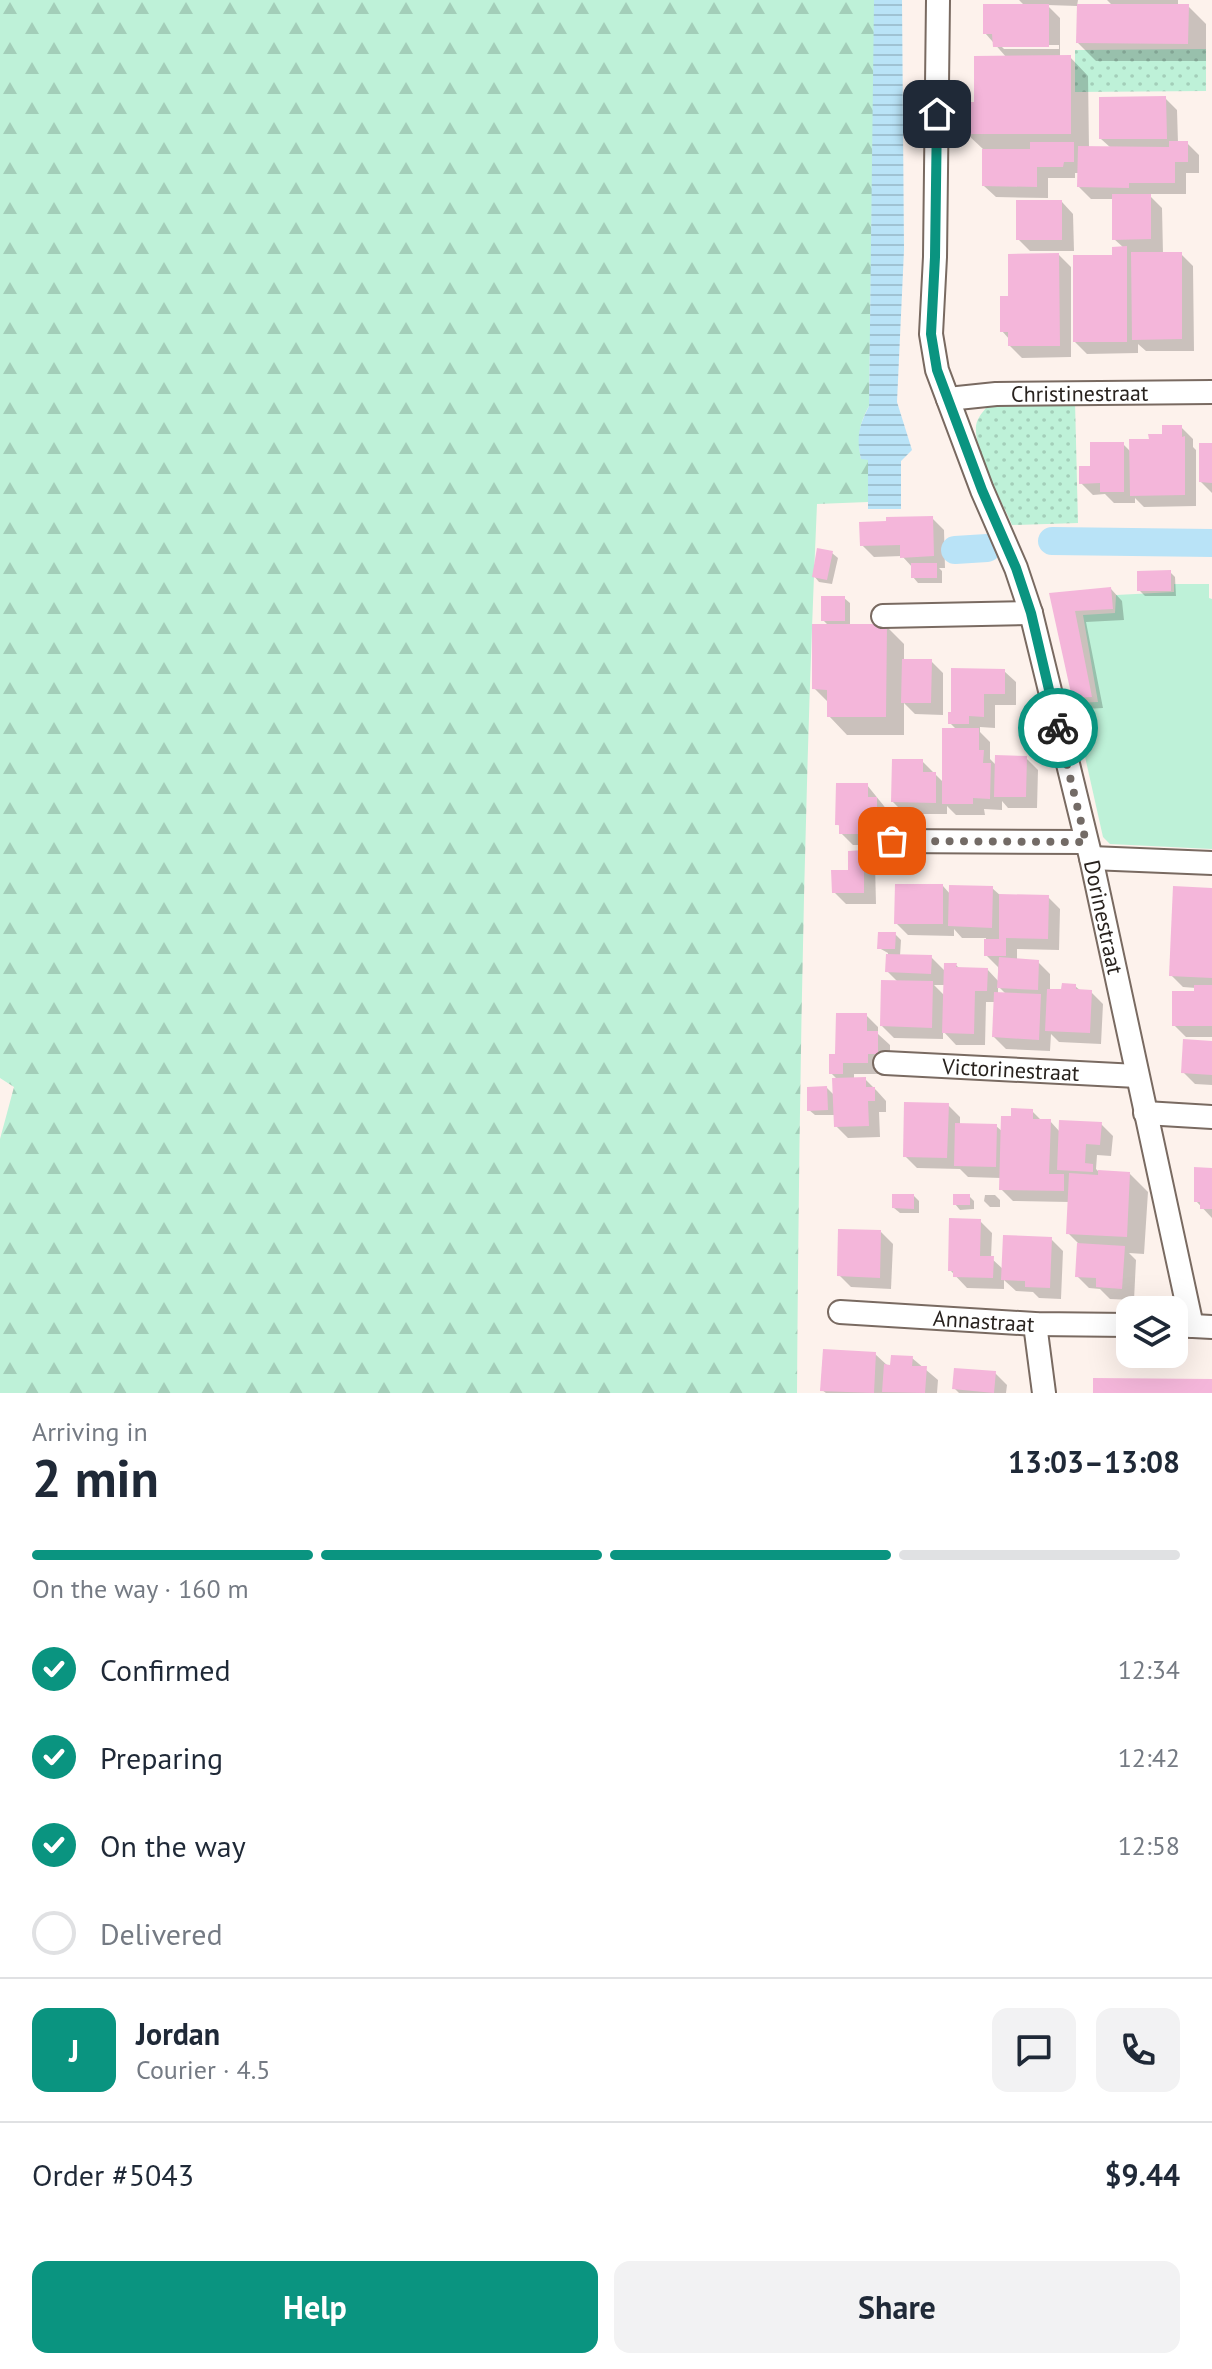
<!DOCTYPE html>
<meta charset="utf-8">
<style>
:root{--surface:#fff;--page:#f2f2f3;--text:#1f2937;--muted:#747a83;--line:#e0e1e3;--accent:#0a9480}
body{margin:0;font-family:"PT Sans",sans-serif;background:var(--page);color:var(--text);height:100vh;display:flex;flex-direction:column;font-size:30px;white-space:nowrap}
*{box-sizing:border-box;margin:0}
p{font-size:26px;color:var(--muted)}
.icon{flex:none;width:44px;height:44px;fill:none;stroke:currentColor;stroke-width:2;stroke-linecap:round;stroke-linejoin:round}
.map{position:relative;height:1393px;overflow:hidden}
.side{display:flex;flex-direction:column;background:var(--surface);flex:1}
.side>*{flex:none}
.buttons{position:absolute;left:1116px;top:1296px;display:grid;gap:16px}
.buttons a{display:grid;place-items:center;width:72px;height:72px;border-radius:16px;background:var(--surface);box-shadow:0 8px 32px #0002;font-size:40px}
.pin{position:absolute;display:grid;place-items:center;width:68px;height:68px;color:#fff;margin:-34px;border-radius:16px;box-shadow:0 4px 12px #0006}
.courier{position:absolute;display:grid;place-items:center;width:80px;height:80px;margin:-40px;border:6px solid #0a9480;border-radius:50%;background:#fff;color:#222;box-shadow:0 2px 10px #0007}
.head em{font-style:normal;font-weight:700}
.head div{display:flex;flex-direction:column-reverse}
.head{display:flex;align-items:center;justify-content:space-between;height:136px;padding:0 32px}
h1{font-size:52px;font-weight:700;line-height:60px}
.bar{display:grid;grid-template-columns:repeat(4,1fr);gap:12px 8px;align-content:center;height:96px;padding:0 32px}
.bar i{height:10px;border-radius:6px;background:var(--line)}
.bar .selected{background:var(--accent)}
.bar p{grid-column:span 4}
.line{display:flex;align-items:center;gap:20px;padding:0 32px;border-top:2px solid var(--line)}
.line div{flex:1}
.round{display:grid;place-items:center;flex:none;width:84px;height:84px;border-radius:16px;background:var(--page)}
ol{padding:0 32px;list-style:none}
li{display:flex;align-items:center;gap:24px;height:88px}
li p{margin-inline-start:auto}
li .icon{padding:8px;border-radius:50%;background:var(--accent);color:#fff;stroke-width:4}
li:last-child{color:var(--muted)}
li i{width:44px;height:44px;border:4px solid var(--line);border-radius:50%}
.action{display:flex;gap:16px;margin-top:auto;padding:16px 32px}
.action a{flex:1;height:92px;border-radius:16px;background:var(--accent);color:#fff;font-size:32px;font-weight:700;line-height:92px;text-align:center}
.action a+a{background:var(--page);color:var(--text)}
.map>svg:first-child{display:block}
</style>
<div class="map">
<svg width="1212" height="1393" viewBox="0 0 1212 1393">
<defs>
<pattern id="grass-dots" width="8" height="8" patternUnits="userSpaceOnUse" patternTransform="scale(2)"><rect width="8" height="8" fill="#bef1d8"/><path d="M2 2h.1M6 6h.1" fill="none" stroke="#a3ceb9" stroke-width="1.8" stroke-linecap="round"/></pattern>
<pattern id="forest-firs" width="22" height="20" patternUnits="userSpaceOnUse" patternTransform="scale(2)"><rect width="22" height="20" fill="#bef1d8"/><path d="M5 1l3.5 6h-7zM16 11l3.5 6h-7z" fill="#a3ceb9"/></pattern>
<pattern id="water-rules" width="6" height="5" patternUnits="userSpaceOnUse" patternTransform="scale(2)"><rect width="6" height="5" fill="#b9e3f7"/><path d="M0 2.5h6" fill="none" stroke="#9fc2d3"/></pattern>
</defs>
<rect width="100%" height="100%" fill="#fdf2ec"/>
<g fill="url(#grass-dots)">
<polygon points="1206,49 1206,91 1075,92 1075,50"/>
<path d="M1075 401 1078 523 1012 525C1002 501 974 452 976 426 977 417 984 411 989 404Z"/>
</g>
<path fill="url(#forest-firs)" d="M0 0H875L869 406C859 424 857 438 861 459H868V502L817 504C804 800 799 1096 797 1393H0V1139L14 1087 0 1078Z"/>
<polygon fill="#bef1d8" points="1174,584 1209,584 1209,598 1212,599 1212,849 1110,844 1103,837 1073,703 1098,702 1083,615 1115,613 1116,595 1174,592"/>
<path fill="url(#water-rules)" d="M874 0H902L904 250 897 402 912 450 901 461V509H868V460L861 459C856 437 859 426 869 406Z"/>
<g fill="#0003" fill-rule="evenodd">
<path d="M1019 0H1078L1077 6H1113L1107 0H1178V6H1188L1206 24V61H1096L1078 43V6L1047 5 1060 18V58L1070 57 1088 76 1089 148H1111L1101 139 1165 98 1177 110 1178 143H1187L1199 155V173H1186V194H1148L1162 208 1163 254H1181L1193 266 1194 351H1146L1138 344V353L1087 354 1075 342 1114 257 1124 248 1114 239V199H1091L1079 187V173H1075V178H1048V198L996 197 984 186V150L967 134 976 104 1007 58 985 33 1025 6ZM1000 45H1059V49H1004Z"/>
<polygon points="1062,202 1073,214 1074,251 1030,251 1018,239"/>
<polygon points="1059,255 1071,267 1071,357 1022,358 1010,346 1010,340 1002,331 1010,298"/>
<polygon points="1181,427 1193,439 1193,447 1196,450 1196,506 1144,507 1135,498 1135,503 1114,503 1105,494 1093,495 1081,483 1092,468 1123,444 1132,453"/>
<polygon points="1212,445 1212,493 1201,482"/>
<polygon points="932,518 944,530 945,568 939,568 942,571 942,583 918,583 913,577 913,568 902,556 874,557 862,545"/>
<polygon points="832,553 838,558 832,584 819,582 814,576"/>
<polygon points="1170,572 1175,577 1176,596 1145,596 1139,590"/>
<polygon points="1111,589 1122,601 1124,620 1086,622 1103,708 1086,709 1074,697 1052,595"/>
<polygon points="844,598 850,603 850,626 886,626 904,644 904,661 931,661 943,673 943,715 915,714 904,703 904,735 847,735 829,716 829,703 814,688 829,626 823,620"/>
<polygon points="1004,671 1016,682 1016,705 995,705 995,728 980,727 980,732 990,742 990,759 997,766 1026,758 1038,770 1037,808 1008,808 1002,801 1002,810 984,809 985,815 956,815 947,806 947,814 905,814 893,802 922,761 944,783 957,730 950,723"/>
<polygon points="867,785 888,811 888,822 880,822 879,835 875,835 875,845 853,845 841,833 841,827 837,824"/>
<polygon points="863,852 875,864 876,904 846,904 834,892"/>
<path d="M943 886 951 895 992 888 1001 896 1048 897 1060 909 1059 950 1017 949V960L1038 962 1050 974V991L1063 992 1075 986 1081 991 1091 992 1103 1004 1101 1044 1059 1042 1051 1034 1050 1051 1006 1049 994 1037 996 1002H986L985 1045H956L943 1031V1039L894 1038 882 1026 898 982 887 971 888 953 879 948 895 934 901 940 900 956 931 957 946 972 956 965 960 969H987L1000 983 998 967 986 955V938H962L954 929V936L908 935 896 923ZM934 985H946L945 996ZM998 986 1007 995 998 994Z"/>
<polygon points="1212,890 1212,1037 1186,1037 1174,1025 1196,993 1196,988 1183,987 1171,975"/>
<polygon points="866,1015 878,1027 878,1034 890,1045 890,1066 879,1065 879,1074 854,1074 854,1080 865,1079 877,1091 886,1101 886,1112 879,1112 880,1137 848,1138 836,1126 835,1115 815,1115 809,1110 827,1088 835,1096 838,1080 831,1073 837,1056"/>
<polygon points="1212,1043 1212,1085 1195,1084 1183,1072"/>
<polygon points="948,1105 960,1117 960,1125 996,1126 1003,1132 1032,1111 1042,1121 1050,1121 1060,1132 1101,1124 1113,1136 1111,1156 1097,1155 1096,1169 1099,1172 1130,1174 1148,1192 1144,1254 1129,1253 1136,1260 1134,1300 1110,1299 1100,1289 1089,1288 1077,1276 1079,1244 1068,1233 1069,1202 1013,1201 1001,1189 1001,1178 968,1177 960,1169 917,1168 905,1156"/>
<polygon points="1212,1170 1212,1218 1196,1201"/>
<polygon points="985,1195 995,1195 1000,1200 1000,1207 990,1207 984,1201"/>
<polygon points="914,1196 919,1201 919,1213 900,1213 894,1208"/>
<polygon points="969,1196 974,1201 974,1209 960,1210 955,1204"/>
<polygon points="980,1221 992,1233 991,1258 1004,1270 1051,1239 1063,1251 1061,1299 1039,1298 1033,1292 1016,1291 1004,1280 1004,1289 967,1288 950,1270"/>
<polygon points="881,1232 893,1244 891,1289 851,1287 839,1275"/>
<polygon points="875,1354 888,1366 912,1358 938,1380 937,1393 826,1393 822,1390"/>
<polygon points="995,1373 1007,1385 1006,1393 959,1393 954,1388"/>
</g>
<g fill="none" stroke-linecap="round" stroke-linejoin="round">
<g stroke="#b9e3f7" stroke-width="28">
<polyline points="1052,541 1212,543"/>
<polyline points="955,550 987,548"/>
</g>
</g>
<g fill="#f4b6da">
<polygon points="983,4 1049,4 1049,47 993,47 992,34 983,34"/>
<polygon points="1077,4 1189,4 1188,44 1076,43"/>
<polygon points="1071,55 1071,134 965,134 965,102 974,102 974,56"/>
<polygon points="1166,96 1167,139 1099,139 1099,97"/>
<polygon points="1169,141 1188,141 1188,162 1175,162 1175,183 1129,183 1129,188 1077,187 1078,146 1169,147"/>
<polygon points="1030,142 1074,142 1074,162 1064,162 1063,167 1037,167 1037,187 982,186 982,149 1030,149"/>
<polygon points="1112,194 1151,194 1151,239 1112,240"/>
<rect x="1016" y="200" width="46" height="40"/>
<polygon points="1127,246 1127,342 1073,342 1073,255 1112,255 1112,247"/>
<polygon points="1131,252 1182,252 1182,339 1132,340"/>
<polygon points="1059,253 1060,346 1008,346 1008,332 1000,332 1000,296 1008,296 1008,254"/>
<polygon points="1162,425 1182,425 1182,437 1185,436 1185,495 1130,496 1129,439 1149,439 1148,434 1162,434"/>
<polygon points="1090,442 1124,442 1124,492 1100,492 1100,483 1079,484 1079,466 1090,466"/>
<polygon points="1199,443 1212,443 1212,483 1199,482"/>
<polygon points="933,516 934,556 900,558 900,545 860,546 859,522 886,521 886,517"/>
<polygon points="817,548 833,551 827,580 812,577"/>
<rect x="911" y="563" width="26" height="15"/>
<polygon points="1171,570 1171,591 1137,591 1137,571"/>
<polygon points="1111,587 1113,609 1075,611 1092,697 1072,698 1049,593"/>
<rect x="821" y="596" width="24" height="25"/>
<polygon points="812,624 887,624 886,717 827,717 827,690 812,689"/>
<polygon points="902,659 932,659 931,703 901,703"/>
<polygon points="951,668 1005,669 1005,694 984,694 984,717 969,716 969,724 948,724 948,712 951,712"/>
<polygon points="942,728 979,728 979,750 984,750 983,763 991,763 990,799 973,798 973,804 942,804"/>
<polygon points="995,755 1027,756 1026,797 994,797"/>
<polygon points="892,759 923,759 923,772 936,772 936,803 891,802"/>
<polygon points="836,783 868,783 868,797 877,797 877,811 869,811 868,824 864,824 864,834 839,834 839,825 835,825"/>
<polygon points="864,850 864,893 832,893 831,870 848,870 848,851"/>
<polygon points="895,884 943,884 943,924 894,924"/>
<polygon points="949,885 993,886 992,928 948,926"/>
<polygon points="1173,886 1212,888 1212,978 1169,976"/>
<polygon points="999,894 1049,895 1048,939 1006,938 1006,956 984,956 984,939 999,939"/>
<polygon points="878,932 896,932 895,949 877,949"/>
<polygon points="886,954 932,955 931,974 885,972"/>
<polygon points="999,957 1039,960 1038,990 997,988"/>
<polygon points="944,963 957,963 956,967 988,968 987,991 975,991 974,1034 942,1033"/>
<polygon points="881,980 933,981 932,1028 880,1026"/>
<polygon points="1062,983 1076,984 1076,989 1092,990 1090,1033 1045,1031 1047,989 1061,989"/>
<polygon points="1194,985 1212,985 1212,1026 1172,1026 1172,991 1194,991"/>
<polygon points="994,992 1041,994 1039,1040 992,1037"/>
<polygon points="836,1013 867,1013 867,1031 878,1031 878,1054 868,1054 868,1063 843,1063 843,1074 829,1074 829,1054 835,1054"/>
<polygon points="1183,1039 1212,1041 1212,1075 1181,1073"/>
<polygon points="866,1077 866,1087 875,1087 875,1101 868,1101 869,1126 834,1127 832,1078"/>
<polygon points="827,1086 828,1110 807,1111 807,1087"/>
<polygon points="904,1102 949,1103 947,1158 903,1157"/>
<polygon points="1011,1108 1033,1109 1033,1119 1051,1119 1049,1174 1064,1174 1064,1191 999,1190 1001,1116 1011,1116"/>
<polygon points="1059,1120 1102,1122 1100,1145 1086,1144 1085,1163 1093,1164 1093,1172 1057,1170"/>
<polygon points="955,1123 997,1124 996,1167 954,1166"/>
<polygon points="1194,1167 1212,1168 1212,1209 1200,1209 1200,1202 1194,1202"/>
<polygon points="1098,1170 1130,1172 1127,1237 1066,1234 1069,1173 1098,1175"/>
<polygon points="892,1194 914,1194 914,1209 892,1208"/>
<rect x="953" y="1194" width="17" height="11"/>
<polygon points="949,1218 981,1219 980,1256 994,1256 993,1278 953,1277 953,1271 948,1271"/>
<polygon points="838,1229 881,1230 880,1278 837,1276"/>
<polygon points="1003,1235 1052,1237 1050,1288 1025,1287 1025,1281 1001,1280"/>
<polygon points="1077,1243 1125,1246 1122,1289 1096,1287 1096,1278 1075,1277"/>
<polygon points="823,1349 876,1352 874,1393 820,1391"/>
<polygon points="891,1355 913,1356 912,1366 927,1366 925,1393 882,1392 884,1364 890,1365"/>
<polygon points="954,1368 996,1371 994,1393 952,1389"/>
<polygon points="1093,1378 1212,1379 1212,1393 1093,1393"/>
</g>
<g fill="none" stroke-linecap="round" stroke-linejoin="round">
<defs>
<g id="street">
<path id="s1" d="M938 0 935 257 931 334 937 370 982 490 1016 568 1031 613 1091 858 1192 1326"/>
<path id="s2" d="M948 399 996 394 1212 392"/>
<polyline points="883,616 1031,613"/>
<polyline points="892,841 1086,842"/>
<polyline points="1091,858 1212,863"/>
<path id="s3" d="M885 1063 1137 1076"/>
<polyline points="1145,1113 1212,1117"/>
<path id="s4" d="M840 1312 1035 1324 1130 1325"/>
<polyline points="1035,1324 1044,1393"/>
<polyline points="1174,1325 1212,1327"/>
</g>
</defs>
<use href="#street" stroke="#796a61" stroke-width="26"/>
<use href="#street" stroke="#fff" stroke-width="22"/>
</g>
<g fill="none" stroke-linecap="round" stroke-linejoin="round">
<polyline stroke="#736b66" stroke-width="8" stroke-dasharray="0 14.4" points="892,841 1086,842 1058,728"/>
<polyline stroke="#0a9480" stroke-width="10" points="937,114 935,257 931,334 937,370 982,490 1016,568 1031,613 1058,728"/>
</g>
<g text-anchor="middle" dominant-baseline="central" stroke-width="7" stroke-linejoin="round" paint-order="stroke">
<g font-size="22" fill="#28221e" stroke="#fdf2ec">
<text stroke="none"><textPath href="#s2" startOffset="132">Christinestraat</textPath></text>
<text stroke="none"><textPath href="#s1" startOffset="944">Dorinestraat</textPath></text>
<text stroke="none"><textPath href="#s3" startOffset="126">Victorinestraat</textPath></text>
<text stroke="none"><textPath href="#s4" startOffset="144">Annastraat</textPath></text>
</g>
</g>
</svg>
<div class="buttons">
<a><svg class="icon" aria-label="layers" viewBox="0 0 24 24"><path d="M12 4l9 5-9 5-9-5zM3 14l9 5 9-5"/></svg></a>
</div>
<div class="pin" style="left:892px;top:841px;background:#ea580c"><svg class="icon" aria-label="bag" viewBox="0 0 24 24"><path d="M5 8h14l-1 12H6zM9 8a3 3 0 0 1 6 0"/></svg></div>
<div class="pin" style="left:937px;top:114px;background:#1f2937"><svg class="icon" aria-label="home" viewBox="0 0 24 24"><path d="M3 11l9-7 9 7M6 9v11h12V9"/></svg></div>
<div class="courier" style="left:1058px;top:728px"><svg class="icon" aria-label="bike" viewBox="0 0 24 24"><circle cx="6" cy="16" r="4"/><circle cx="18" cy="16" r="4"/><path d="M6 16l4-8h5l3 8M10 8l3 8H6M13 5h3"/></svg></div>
</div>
<section class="side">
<div class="head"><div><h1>2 min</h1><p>Arriving in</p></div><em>13:03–13:08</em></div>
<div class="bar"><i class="selected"></i><i class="selected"></i><i class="selected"></i><i></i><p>On the way · 160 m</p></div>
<ol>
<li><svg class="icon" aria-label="check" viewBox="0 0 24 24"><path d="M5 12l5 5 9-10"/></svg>Confirmed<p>12:34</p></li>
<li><svg class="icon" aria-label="check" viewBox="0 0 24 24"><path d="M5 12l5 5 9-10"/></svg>Preparing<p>12:42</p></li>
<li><svg class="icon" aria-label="check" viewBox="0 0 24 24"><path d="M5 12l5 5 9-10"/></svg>On the way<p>12:58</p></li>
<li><i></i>Delivered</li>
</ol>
<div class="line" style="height:144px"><b class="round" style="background:var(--accent);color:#fff">J</b><div><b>Jordan</b><p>Courier · 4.5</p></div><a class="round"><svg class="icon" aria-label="chat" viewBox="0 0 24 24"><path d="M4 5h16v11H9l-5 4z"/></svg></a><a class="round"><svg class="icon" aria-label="phone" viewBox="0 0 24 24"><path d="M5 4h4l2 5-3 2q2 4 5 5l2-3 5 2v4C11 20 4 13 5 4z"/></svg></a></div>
<div class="line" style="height:104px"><div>Order #5043</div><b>$9.44</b></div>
<div class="action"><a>Help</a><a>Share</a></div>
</section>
